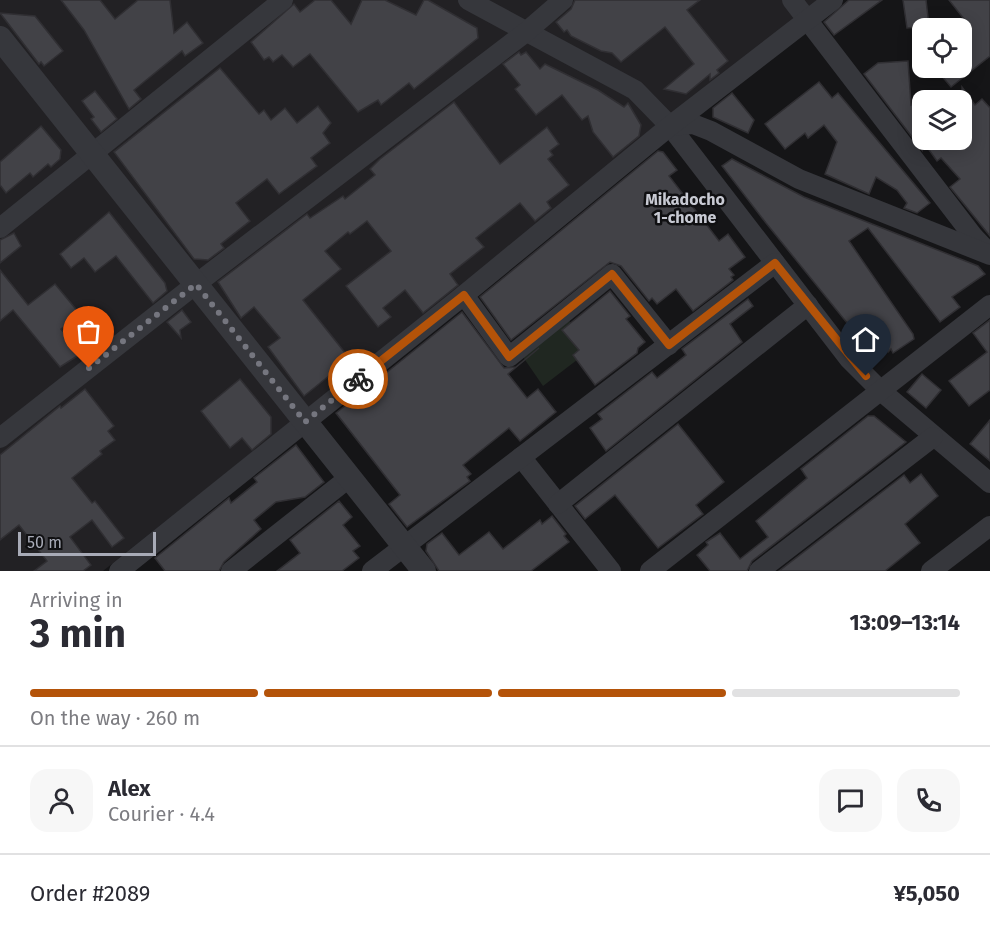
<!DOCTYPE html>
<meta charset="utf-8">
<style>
:root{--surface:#fff;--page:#f7f7f7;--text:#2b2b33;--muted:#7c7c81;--line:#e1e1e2;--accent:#b45309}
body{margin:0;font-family:"Fira Sans",sans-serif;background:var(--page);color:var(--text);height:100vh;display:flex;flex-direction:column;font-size:22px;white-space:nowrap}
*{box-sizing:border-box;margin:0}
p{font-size:20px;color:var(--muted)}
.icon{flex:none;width:33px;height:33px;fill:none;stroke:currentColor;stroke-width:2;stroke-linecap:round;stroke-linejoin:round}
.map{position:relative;height:571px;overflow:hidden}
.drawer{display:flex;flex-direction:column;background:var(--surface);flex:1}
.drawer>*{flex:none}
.tools{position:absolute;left:912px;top:18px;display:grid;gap:12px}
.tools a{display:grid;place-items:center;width:60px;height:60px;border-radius:12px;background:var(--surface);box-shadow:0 3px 15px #0003;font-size:30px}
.scale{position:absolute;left:18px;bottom:15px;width:138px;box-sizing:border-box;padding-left:6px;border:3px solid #a8abb7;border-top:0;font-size:16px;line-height:21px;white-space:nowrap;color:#a8abb7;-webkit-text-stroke:4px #101012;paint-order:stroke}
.pin{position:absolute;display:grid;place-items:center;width:51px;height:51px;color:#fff;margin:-62px -26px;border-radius:50% 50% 50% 0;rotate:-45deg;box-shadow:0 0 6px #0007}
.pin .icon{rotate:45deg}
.courier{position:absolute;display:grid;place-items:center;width:60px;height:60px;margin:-30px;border:4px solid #b45309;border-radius:50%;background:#fff;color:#222;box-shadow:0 2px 8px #0007}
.headline em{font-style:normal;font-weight:700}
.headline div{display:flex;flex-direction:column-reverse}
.headline{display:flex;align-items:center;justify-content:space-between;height:102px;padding:0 30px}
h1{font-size:39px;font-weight:700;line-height:45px}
.bar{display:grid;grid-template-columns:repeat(4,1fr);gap:9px 6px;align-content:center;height:72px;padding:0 30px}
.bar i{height:8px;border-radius:4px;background:var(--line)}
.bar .selected{background:var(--accent)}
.bar p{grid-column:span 4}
.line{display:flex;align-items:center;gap:15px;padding:0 30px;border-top:2px solid var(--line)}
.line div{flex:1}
.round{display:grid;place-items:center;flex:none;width:63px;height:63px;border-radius:18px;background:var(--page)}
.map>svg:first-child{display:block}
</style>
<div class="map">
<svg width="990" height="571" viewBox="0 0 990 571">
<rect width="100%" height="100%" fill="#151517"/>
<polygon fill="#222124" points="0,0 820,0 103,571 0,571"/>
<polygon fill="#202721" points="568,318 586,353 543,386 521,354"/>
<g fill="#424247" stroke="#302f33" stroke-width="1.5">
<polygon points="61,0 100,0 115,19 138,0 170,0 174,33 187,22 203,43 185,56 182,51 134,90 141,99 129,109 84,30"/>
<polygon points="315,0 331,0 351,24 362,0 385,0 416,15 424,0 428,0 477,28 478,38 414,89 409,83 381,105 378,100 358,112 310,54 293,67 282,55 273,62 269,57 264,60 251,42 294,4 300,12"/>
<polygon points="575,0 700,0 687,10 728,61 717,70 719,73 710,80 710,74 686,94 664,89 694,64 665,27 621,62 612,53 601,51 571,36 567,30 564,32 556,22 571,9"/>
<polygon points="849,0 882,0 834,35 824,22"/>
<polygon points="903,0 926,0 929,26 907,28"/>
<polygon points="949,0 990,0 990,56 951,87 935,68 962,68 962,27 968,24"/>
<polygon points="0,13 35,16 63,51 44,66 41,62 39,64"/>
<polygon points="519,52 521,55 526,52 540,69 545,64 598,90 624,107 628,103 641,125 639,136 613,157 593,132 588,116 582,120 562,95 536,115 515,89 520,85 503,64"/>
<polygon points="908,61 911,105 922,96 922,140 962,140 962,87 975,105 982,99 990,108 990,236 950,187 960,179 941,158 937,161 922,140 922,150 864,74 878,63"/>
<polygon points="220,68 259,114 264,110 271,120 285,108 297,123 318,106 331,123 323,133 330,143 311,158 317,166 279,194 267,179 236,203 250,221 221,244 224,248 208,260 194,259 114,152"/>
<polygon points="819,82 832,98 838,93 930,203 917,213 904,208 907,203 897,190 876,177 869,194 825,174 837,142 824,125 808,138 805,133 785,149 765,124"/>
<polygon points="95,91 117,119 101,132 91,119 94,117 82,101"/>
<polygon points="732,93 754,120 748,133 713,117 713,108"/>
<polygon points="454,102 500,164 547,127 559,144 550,151 553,155 548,159 569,185 547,202 551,208 535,221 520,203 476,238 484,247 450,274 458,285 423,313 405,290 383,308 391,317 378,327 346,286 391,251 367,221 350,234 348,232 325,251 341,269 303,300 350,359 304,396 268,347 280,338 254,307 241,318 218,282 307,214 310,218 343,196 345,199 375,175 370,169 380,159"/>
<polygon points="41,126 61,150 60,159 51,167 48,164 33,177 30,173 6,193 0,185 0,162"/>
<polygon points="658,151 663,152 677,170 669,176 719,241 728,234 745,257 729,269 734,275 731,277 733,280 693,311 676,289 657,304 652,298 649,301 621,266 610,262 511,340 480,297"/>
<polygon points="732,159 804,197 978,266 985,274 952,297 960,307 940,322 868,228 849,241 913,334 914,339 893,353 891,349 888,352 874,333 871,335 861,323 852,329 766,223 722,166"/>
<polygon points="109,212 165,283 167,291 153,303 116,256 95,272 84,258 71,268 60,254"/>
<polygon points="14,233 21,246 0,263 0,240"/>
<polygon points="0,270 28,305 55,284 80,314 61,329 82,353 60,367 13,310 0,321"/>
<polygon points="610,291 630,316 626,319 645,342 638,348 637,353 595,385 573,355 579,350 562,330"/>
<polygon points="748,299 753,306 730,324 742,342 606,451 590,428 602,419 598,414 652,372 657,378 686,355 682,349"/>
<polygon points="182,310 191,322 180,330 181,338 167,322"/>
<polygon points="462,312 504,368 516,367 539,348 508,374 527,398 538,389 556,412 520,441 509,428 463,465 471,474 467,477 470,481 407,527 389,504 400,495 336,413"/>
<polygon points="990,320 990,390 969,406 949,381 987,352 973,333"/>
<polygon points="922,374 941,390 926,408 907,392"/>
<polygon points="240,379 271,417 271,434 252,450 242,438 230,448 201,411"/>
<polygon points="85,389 114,426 108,431 115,440 100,451 102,454 72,478 92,503 95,501 124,538 112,547 92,520 70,537 91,565 83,571 34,571 47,561 19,525 0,540 0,455 60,406 61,408"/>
<polygon points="868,416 874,416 906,442 752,561 747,571 710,571 697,555 708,545 706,542 720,533 740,559 768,537 756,521 807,478 801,469"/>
<polygon points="990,420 990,461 970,444"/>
<polygon points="678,424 724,482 696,505 703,514 658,548 615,495 585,519 575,506"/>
<polygon points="296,445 324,482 305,497 276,502 254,520 261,529 224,562 219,571 165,571 155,558 229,498 231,503 257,482 254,478"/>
<polygon points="921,474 938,496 905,524 920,543 885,571 779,571 904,475 910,483"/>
<polygon points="339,501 352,517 343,525 360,546 353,551 359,558 342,571 277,571 300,553 290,540"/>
<polygon points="552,516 566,534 564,536 569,542 531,571 439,571 426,551 427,544 442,533 459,555 489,532 503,549 540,520 542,524"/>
</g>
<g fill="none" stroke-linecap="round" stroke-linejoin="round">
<g stroke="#36373c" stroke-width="20">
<polyline points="468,0 635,90 670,126 849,359 881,391 990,483"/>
<polyline points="792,0 973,236 988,252"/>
<polyline points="670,126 693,124 711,131 799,179 990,255"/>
<polyline points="0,228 283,0"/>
<polyline points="464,295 509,357 612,274 669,345"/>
<polyline points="0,438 196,284 526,32 563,0"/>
<polyline points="521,457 611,571"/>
<polyline points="558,504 808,305"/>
<polyline points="119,571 464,295 670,126 833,0"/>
<polyline points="231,571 350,477"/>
<polyline points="372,571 775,263"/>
<polyline points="650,571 990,305"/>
<polyline points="759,571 933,437"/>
<polyline points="931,571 990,526"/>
</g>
<polyline stroke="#36373c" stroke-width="24" points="0,38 424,571"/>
</g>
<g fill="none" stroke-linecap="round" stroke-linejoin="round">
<polyline stroke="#75767f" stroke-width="6" stroke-dasharray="0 10.8" points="89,368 196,284 305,422 358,379"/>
<polyline stroke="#b45309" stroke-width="8" points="358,379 464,295 509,357 612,274 669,345 775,263 866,376"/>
</g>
<g text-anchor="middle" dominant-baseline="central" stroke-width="5" stroke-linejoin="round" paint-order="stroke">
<g font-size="16" font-weight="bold" fill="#c8cad3" stroke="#101012">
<text x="685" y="199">Mikadocho<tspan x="685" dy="18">1-chome</tspan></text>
</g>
</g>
</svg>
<div class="tools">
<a><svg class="icon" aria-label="locate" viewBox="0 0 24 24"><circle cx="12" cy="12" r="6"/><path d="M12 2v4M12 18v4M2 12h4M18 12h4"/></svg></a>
<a><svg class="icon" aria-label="layers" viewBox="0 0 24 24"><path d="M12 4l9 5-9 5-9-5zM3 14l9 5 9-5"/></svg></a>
</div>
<div class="scale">50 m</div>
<div class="pin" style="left:89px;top:368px;background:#ea580c"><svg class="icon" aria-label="bag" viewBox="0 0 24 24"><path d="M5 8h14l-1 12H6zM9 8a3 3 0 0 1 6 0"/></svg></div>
<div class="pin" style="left:866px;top:376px;background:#1f2937"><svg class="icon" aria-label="home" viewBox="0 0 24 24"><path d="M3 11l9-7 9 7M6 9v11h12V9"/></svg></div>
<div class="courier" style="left:358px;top:379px"><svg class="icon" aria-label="bike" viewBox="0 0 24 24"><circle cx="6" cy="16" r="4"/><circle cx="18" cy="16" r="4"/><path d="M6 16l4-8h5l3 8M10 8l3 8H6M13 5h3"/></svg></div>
</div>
<section class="drawer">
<div class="headline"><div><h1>3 min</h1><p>Arriving in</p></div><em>13:09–13:14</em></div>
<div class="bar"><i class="selected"></i><i class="selected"></i><i class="selected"></i><i></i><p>On the way · 260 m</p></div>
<div class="line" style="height:108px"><a class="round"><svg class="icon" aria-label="person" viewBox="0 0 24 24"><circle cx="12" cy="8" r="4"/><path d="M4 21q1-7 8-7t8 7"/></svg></a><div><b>Alex</b><p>Courier · 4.4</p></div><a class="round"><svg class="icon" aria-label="chat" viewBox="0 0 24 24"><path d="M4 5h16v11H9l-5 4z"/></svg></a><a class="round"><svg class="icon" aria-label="phone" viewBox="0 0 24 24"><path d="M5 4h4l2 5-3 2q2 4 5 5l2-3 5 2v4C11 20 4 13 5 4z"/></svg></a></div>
<div class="line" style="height:78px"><div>Order #2089</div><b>¥5,050</b></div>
</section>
